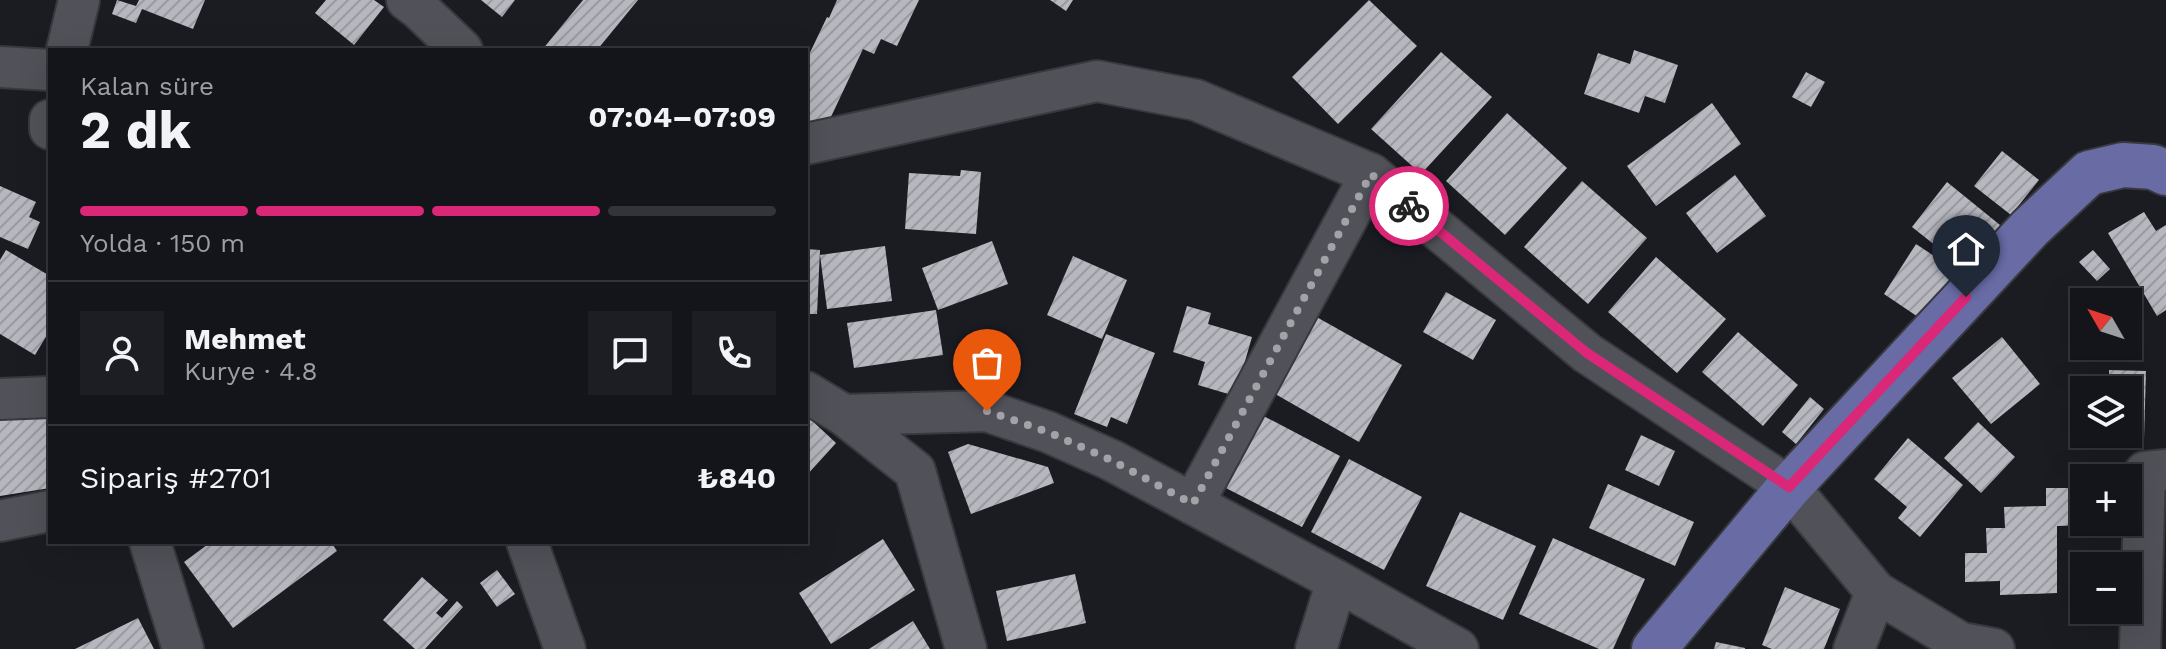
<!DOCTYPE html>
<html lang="tr">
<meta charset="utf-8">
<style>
:root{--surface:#14151a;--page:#1d1e23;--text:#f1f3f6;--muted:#9d9fa2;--line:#333439;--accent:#db2777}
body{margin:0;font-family:"Work Sans",sans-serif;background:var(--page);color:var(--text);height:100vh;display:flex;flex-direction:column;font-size:30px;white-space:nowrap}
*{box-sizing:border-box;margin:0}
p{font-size:26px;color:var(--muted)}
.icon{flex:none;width:44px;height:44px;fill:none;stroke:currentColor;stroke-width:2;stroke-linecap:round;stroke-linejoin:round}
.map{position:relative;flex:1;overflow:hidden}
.side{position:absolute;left:48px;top:48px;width:760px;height:496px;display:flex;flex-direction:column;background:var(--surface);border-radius:0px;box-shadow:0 8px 32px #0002,0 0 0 2px var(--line)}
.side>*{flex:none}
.needle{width:52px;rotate:309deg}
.tools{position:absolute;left:2070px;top:288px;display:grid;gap:16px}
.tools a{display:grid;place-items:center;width:72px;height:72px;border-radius:0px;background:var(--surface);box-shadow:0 8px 32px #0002,0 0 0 2px var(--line);font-size:40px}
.pin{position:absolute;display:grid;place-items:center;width:68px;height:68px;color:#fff;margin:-82px -34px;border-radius:50% 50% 50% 0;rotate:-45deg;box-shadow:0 0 8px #0007}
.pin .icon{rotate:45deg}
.courier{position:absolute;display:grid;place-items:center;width:80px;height:80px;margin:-40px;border:6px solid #db2777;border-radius:50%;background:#fff;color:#222;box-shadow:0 2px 10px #0007}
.summary em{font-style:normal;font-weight:700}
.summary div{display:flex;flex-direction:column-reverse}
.summary{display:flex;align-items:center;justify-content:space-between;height:136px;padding:0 32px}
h1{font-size:52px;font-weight:700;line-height:60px}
.bar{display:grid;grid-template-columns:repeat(4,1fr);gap:12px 8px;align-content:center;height:96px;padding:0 32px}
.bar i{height:10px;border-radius:6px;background:var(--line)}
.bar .selected{background:var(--accent)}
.bar p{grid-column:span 4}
.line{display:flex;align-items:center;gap:20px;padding:0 32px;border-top:2px solid var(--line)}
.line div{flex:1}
.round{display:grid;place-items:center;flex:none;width:84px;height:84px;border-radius:0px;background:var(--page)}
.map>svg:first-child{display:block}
</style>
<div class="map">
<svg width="2166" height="649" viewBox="0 0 2166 649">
<defs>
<pattern id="building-hatch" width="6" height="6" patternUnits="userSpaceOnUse" patternTransform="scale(2)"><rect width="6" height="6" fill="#b6b7bf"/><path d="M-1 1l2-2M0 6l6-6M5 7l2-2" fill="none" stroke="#9a9ba1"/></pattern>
</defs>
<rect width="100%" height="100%" fill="#1b1c22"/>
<g fill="url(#building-hatch)">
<polygon points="117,0 136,6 139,0 205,0 193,29 142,9 136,23 112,14"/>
<polygon points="326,0 374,0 384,7 354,45 315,13"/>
<polygon points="481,0 515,0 502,17"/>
<polygon points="583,0 638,0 597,50 542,50"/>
<polygon points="837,0 919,0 897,46 881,39 874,54 863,49 821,138 806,131 806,61 827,17 829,18"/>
<polygon points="1050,0 1073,0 1066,11"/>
<polygon points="1369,0 1417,46 1338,124 1292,77"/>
<polygon points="1634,50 1678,65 1665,103 1645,96 1639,113 1584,94 1598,53 1630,64"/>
<polygon points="1441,52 1492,97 1421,174 1371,129"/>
<polygon points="1806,72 1825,82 1811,107 1792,97"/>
<polygon points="1712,103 1741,144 1656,206 1627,166"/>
<polygon points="1507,113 1567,168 1505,235 1446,181"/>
<polygon points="2002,151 2039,180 2011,215 1974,186"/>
<polygon points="961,170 981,172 976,234 905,229 909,173 960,176"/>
<polygon points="1735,175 1766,216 1717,253 1686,213"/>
<polygon points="1582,181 1647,238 1588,304 1524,247"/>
<polygon points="1947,182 2000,225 1965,269 1912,227"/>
<polygon points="0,186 36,202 29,217 40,222 28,249 0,237"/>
<polygon points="2144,212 2156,231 2166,225 2166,310 2157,316 2108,233"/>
<polygon points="992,241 1008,284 938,310 922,268"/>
<polygon points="1916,244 1963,275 1930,325 1884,294"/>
<polygon points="885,246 892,301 827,309 820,255"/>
<polygon points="806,249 820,250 817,314 810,314 809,346 806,346"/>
<polygon points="6,250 50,276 50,330 35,355 0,334 0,260"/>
<polygon points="2093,250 2110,269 2097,281 2079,262"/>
<polygon points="1073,256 1127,280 1102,339 1047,315"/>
<polygon points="1656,257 1726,319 1677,373 1608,312"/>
<polygon points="1446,292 1496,320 1473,360 1423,332"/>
<polygon points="1187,306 1211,313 1208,324 1252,337 1235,396 1198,385 1205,362 1173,352"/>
<polygon points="936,310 943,355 854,368 847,323"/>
<polygon points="1313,315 1402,365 1359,442 1270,391"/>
<polygon points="1738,332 1798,385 1763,426 1702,372"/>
<polygon points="1106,334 1155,353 1127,424 1111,417 1107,427 1074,414"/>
<polygon points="2002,337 2040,384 1991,424 1952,378"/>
<polygon points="2109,370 2146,371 2144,439 2080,438 2081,409 2084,409 2084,434 2128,434 2128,390 2082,390 2082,385 2109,386"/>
<polygon points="1810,397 1824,409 1796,444 1782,432"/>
<polygon points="1256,412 1340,456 1302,527 1218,484"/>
<polygon points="806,415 836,443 806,476"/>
<polygon points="0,416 50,418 50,488 0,496"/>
<polygon points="1978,422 2015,457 1981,493 1944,458"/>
<polygon points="1641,435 1675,451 1659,486 1625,470"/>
<polygon points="1908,438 1963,485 1920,537 1898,518 1907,507 1874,479"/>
<polygon points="968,444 1048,467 1054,483 971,514 948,452"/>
<polygon points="1349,459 1422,497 1384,570 1311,532"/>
<polygon points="1608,484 1694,522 1675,566 1589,528"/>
<polygon points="2046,488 2084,488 2084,522 2094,522 2094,525 2057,526 2057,593 2000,595 2000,581 1965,582 1965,553 1987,553 1986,528 2005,528 2004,507 2046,506"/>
<polygon points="1460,512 1536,546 1503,620 1426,586"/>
<polygon points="1553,538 1645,579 1613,649 1599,649 1519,614"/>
<polygon points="883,539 915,590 831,644 799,593"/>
<polygon points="211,542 331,542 337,551 233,628 184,562"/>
<polygon points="497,570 515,594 497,607 480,583"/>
<polygon points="1075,574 1086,623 1007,641 996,591"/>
<polygon points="422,577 448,600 436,613 442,618 457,601 463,607 425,649 415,649 383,620"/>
<polygon points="1785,587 1840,609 1824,649 1772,649 1762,645"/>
<polygon points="138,618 154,649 75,649"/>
<polygon points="913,621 930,649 869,649"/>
<polygon points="1716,642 1745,648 1745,649 1714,649"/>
</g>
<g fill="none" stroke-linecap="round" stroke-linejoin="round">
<defs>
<g id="minor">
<polyline points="407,0 419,9 462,50"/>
<polyline points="67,50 79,0"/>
<polyline points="0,67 50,70"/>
<polyline points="50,120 50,129"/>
<polyline points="806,144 1097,81 1196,100 1371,174 1587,353 1789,487 1876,592 1961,643 1994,649"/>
<polyline points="806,392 844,415 915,471 966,649"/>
<polyline points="0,399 50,397"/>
<polyline points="844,415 987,411 1048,432 1111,460 1337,581 1458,649"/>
<polyline points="1193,504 1371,174"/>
<polyline points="0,521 50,511"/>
<polyline points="150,542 183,649"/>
<polyline points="527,542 565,649"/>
<polyline points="1316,649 1337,581"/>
<polyline points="1854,649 1876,592"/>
<polyline points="2140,649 2145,472 2166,470"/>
</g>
<polyline id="major" points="1654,649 1789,487 2030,228 2089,173 2123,165 2153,167 2166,173"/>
</defs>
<use href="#minor" stroke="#38393d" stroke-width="44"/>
<use href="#major" stroke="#38393d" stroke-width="48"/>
<use href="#minor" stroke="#515259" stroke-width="40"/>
<use href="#major" stroke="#686ba4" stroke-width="44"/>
</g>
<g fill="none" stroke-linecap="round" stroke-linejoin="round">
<polyline stroke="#a2a2a7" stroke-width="8" stroke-dasharray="0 14.4" points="987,411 1048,432 1111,460 1193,504 1371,174 1409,206"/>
<polyline stroke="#db2777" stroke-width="10" points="1409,206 1587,353 1789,487 1966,297"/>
</g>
</svg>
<div class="tools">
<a><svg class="needle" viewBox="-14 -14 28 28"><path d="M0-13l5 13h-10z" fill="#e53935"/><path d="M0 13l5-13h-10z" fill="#9d9fa2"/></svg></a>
<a><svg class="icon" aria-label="layers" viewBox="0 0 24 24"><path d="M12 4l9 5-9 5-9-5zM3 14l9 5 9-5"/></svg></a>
<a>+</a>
<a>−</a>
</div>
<div class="pin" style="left:987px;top:411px;background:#ea580c"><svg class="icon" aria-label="bag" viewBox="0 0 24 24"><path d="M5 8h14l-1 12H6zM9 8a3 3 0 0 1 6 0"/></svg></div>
<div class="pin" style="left:1966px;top:297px;background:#1f2937"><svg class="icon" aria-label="home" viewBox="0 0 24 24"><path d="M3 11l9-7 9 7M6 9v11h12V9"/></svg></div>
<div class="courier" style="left:1409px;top:206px"><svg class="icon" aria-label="bike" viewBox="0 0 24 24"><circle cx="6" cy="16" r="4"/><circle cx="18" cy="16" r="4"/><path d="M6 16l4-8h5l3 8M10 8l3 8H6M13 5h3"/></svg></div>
<section class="side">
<div class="summary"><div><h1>2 dk</h1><p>Kalan süre</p></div><em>07:04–07:09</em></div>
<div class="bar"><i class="selected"></i><i class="selected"></i><i class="selected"></i><i></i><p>Yolda · 150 m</p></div>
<div class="line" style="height:144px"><a class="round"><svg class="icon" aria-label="person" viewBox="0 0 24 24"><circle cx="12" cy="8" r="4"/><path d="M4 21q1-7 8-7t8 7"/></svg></a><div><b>Mehmet</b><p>Kurye · 4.8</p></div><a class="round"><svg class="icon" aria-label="chat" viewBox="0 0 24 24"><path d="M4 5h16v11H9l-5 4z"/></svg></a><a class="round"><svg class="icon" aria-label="phone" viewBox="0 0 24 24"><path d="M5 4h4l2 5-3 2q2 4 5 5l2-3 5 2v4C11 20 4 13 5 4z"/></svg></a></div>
<div class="line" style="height:104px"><div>Sipariş #2701</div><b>₺840</b></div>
</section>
</div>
